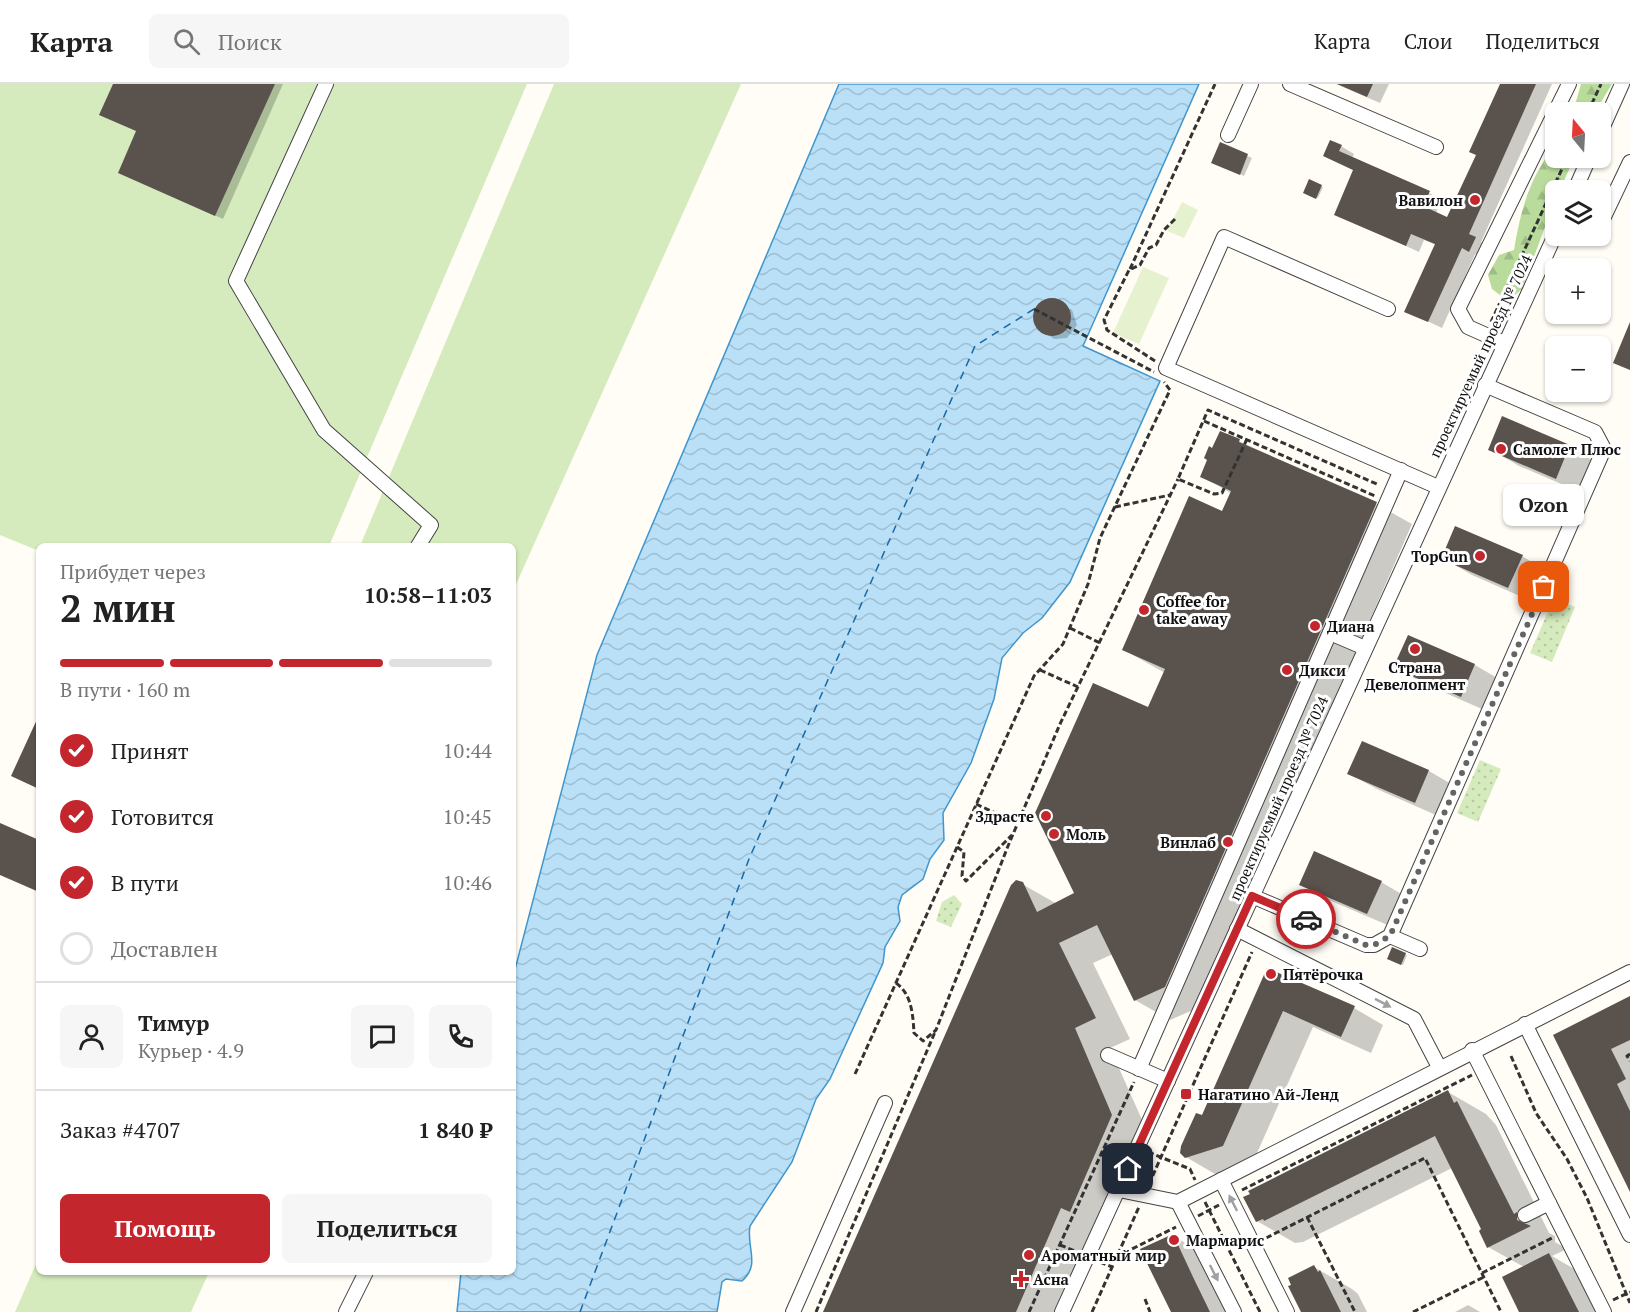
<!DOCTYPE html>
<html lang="ru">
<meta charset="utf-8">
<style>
:root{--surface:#fff;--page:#f6f6f6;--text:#222;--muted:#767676;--line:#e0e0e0;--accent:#c4262e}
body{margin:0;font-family:"PT Serif",serif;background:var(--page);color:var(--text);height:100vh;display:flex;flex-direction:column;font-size:22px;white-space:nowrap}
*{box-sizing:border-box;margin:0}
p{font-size:20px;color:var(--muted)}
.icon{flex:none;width:33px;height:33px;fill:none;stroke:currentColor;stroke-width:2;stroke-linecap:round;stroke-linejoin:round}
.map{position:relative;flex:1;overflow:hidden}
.details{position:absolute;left:36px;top:459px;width:480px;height:732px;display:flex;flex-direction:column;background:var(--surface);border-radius:9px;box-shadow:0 2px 4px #0004}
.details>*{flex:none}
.needle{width:39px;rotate:342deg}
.controls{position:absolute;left:1545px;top:18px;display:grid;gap:12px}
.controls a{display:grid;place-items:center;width:66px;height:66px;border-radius:9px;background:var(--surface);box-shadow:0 2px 4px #0004;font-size:30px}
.pin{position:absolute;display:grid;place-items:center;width:51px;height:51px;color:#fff;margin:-26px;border-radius:12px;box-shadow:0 3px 9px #0006}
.courier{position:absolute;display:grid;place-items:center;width:60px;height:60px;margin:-30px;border:4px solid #c4262e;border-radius:50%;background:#fff;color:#222;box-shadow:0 2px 8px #0007}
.bubble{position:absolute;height:42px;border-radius:9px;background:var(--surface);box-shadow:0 2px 4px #0004;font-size:20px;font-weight:700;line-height:42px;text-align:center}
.headline em{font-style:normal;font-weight:700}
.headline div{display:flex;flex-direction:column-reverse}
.headline{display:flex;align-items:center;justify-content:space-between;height:102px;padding:0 24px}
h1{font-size:39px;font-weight:700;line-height:45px}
.bar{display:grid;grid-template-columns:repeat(4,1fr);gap:9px 6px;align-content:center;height:72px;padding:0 24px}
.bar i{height:8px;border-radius:4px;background:var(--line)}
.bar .current{background:var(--accent)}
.bar p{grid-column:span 4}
.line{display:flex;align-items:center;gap:15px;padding:0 24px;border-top:2px solid var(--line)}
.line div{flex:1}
.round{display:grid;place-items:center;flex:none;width:63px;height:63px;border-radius:9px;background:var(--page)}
ol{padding:0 24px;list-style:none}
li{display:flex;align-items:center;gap:18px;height:66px}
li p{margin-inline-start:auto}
li .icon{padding:6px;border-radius:50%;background:var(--accent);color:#fff;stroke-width:4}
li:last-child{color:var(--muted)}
li i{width:33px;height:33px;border:3px solid var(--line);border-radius:50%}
.primary-button{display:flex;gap:12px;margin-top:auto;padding:12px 24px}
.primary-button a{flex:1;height:69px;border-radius:9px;background:var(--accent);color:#fff;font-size:24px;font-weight:700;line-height:69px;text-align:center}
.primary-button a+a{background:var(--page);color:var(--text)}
header{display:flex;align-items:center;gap:36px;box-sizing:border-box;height:84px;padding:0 30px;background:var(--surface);border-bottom:2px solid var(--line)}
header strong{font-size:28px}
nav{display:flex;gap:33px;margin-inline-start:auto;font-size:21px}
.search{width:420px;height:54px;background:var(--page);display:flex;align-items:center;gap:15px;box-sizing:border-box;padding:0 21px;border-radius:9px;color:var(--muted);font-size:22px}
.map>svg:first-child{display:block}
</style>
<header>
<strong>Карта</strong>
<div class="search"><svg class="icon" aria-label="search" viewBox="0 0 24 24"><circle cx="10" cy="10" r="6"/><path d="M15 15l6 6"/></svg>Поиск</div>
<nav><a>Карта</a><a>Слои</a><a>Поделиться</a></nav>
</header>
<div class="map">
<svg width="1630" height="1228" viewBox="0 0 1630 1228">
<defs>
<pattern id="forest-firs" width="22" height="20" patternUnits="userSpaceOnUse" patternTransform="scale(1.5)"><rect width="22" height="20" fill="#b9dc9c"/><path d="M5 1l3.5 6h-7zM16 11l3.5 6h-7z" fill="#9ebc85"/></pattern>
<pattern id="park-dots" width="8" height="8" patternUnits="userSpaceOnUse" patternTransform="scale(1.5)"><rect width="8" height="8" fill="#d5ebbd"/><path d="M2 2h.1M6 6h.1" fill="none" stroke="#b6c8a1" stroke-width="1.8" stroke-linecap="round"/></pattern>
<pattern id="water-waves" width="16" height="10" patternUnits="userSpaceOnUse" patternTransform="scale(1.5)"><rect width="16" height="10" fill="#b9e0f7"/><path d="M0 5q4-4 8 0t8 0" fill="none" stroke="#9ebfd3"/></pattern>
</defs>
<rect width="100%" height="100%" fill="#fffdf5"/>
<g fill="#d5ebbd">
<polygon points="0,0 527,0 329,462 39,462 39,467 0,451"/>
<polygon points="554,0 741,0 513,507 513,462 360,462"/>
<polygon points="39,1173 39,1188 209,1188 191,1228 15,1228"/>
</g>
<g fill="url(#forest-firs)">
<polygon points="1581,0 1612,0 1595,28 1573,28"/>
<path d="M1555 61 1556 74H1574L1560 106H1556L1555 116 1522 205 1508 217 1492 205 1488 191 1499 171 1514 166C1521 125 1529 95 1555 61Z"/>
</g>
<g fill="url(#park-dots)">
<polygon points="1554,514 1575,523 1552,578 1530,569"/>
<polygon points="1480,676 1501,685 1478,738 1457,729"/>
<polygon points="954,811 962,820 951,843 936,837 942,818"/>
</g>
<g fill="#e6f2cf">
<polygon points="1182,118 1198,126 1184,154 1167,147"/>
<polygon points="1143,183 1169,194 1139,260 1113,249"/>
</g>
<path fill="url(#water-waves)" stroke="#3f96cf" stroke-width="1.5" d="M839 0H1199L1083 262 1160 297 1070 498 1042 534 1023 549 1002 574 994 615 971 679 943 729 944 756 930 775 923 795 902 811 898 823 900 837 885 863 883 879 830 995 816 1015 792 1078 750 1142C746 1164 761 1180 742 1197L726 1195 722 1198 717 1228H457L461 1188H513V893L597 571Z"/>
<g fill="#0003">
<polygon points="115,0 283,0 223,135 127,92 138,48"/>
<polygon points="1336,0 1389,0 1380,19"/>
<polygon points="1502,0 1552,0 1481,158 1488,162 1483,174 1475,170 1442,244 1406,227 1436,161 1424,156 1419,168 1336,130 1355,87 1324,71 1341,62 1354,70 1352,75 1442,115 1436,129 1448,135 1478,71"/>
<polygon points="1221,60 1252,74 1244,92 1217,80"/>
<polygon points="1310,97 1323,103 1318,114 1305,108"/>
<polygon points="1054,216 1072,226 1077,241 1067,254 1054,255 1037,243 1034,231 1039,221"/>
<polygon points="1221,349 1376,420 1412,440 1200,923 1170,936 1135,916 1113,870 1093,879 1130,955 1110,964 1143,1038 1060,1228 825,1228 1022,800 1057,820 1076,810 1165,589 1124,566 1223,429 1232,410 1202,392"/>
<polygon points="1569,363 1599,380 1585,410 1519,382 1490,365"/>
<polygon points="1522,472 1551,489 1538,520 1472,491 1443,474"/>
<polygon points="1409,553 1475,581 1504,598 1491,629 1425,600 1395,584"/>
<polygon points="1363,659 1429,687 1458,704 1445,735 1379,706 1349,690"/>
<polygon points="1381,798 1410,815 1397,845 1331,817 1301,800"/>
<polygon points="1393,865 1407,871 1403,881 1389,875"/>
<polygon points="1268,886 1354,924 1383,941 1371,969 1313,943 1253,1078 1215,1090 1186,1073"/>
<polygon points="1630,914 1630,1104 1555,951"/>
<polygon points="1448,1008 1486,1030 1496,1041 1549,1149 1555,1152 1555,1158 1567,1165 1552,1172 1588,1193 1605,1228 1521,1228 1524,1183 1488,1163 1483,1146 1452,1084 1303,1158 1295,1159 1257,1137"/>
<polygon points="1173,1152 1202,1168 1230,1228 1172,1228"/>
<polygon points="1314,1183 1352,1205 1358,1210 1367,1228 1303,1228"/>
<polygon points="1468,1221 1480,1228 1455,1228"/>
</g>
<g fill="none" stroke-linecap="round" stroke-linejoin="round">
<polyline stroke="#1768a6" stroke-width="1.5" stroke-dasharray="8 6" stroke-linecap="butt" points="580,1228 749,775 975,262 1034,225"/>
</g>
<g fill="#5a524d">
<polygon points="113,0 275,0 215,132 118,89 136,47 99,31"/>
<polygon points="1337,0 1373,0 1367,13"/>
<polygon points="1500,0 1536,0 1469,150 1476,153 1469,168 1462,164 1428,238 1404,228 1435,160 1411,150 1406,162 1334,131 1353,86 1323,72 1330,56 1342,61 1339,67 1430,107 1423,122 1447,133 1476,71 1469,68"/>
<polygon points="1220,58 1248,70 1240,91 1211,79"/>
<polygon points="1309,95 1322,101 1316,115 1303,109"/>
<circle cx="1052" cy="233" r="19"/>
<polygon points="1630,238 1630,286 1613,279"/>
<polygon points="1502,332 1570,361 1556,395 1488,366"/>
<polygon points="1220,347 1240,355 1239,358 1377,418 1165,903 1134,917 1097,841 1059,859 1096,934 1075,944 1112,1031 1070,1128 1061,1124 1016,1228 823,1228 1011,801 1016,796 1023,798 1037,828 1074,809 1035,729 1093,599 1148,623 1165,585 1122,566 1189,412 1222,427 1231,407 1200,393 1207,376 1204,374 1209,362 1212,364"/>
<polygon points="1455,442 1523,471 1508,504 1441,475"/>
<polygon points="1408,551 1475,580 1461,613 1393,584"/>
<polygon points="39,631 39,705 11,692"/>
<polygon points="1362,657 1429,686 1415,719 1347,690"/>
<polygon points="0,739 39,756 39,808 0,791"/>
<polygon points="1314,767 1382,797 1367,830 1299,801"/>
<polygon points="1392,863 1406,869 1401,881 1387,875"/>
<polygon points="1267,884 1355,922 1341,953 1283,927 1223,1062 1185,1074 1180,1069 1181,1062 1196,1029 1202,1031"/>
<polygon points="1630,912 1630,956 1611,965 1626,995 1617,1000 1630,1027 1630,1108 1553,951"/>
<polygon points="1448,1006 1454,1019 1457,1017 1514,1130 1517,1128 1517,1136 1531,1142 1487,1164 1479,1147 1481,1145 1435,1052 1264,1137 1263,1135 1256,1138 1243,1113 1250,1110 1248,1107"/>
<polygon points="1173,1150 1193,1193 1210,1228 1171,1228 1140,1165"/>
<polygon points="1549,1169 1579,1228 1519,1228 1502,1193"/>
<polygon points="1314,1181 1318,1188 1320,1186 1341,1228 1301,1228 1288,1202 1291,1201 1288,1194"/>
</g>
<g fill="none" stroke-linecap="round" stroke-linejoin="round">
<defs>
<g id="minor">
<polyline points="326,0 236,197 324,346 431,441 418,462"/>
<polyline points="1290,0 1436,63"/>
<polyline points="1600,49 1622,0"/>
<polyline points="1228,51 1251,0"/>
<polyline points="1575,106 1589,74"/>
<polyline points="1600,141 1630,78"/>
<polyline points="1388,225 1224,153 1166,284 1438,403"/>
<polyline points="1504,259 1468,243 1458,225 1569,0"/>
<polyline points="1330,549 1365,564"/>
<polyline points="1252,812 1366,861 1374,861 1390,852 1604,365 1595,348 1485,301"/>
<polyline points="1237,845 1414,935 1439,983"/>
<polyline points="1390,852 1420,865"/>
<polyline points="1525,940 1630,1151"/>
<polyline points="1472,966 1604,1228"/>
<polyline points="1108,971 1168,997"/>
<polyline points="1139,985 1401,386"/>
<polyline points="1221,1096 1287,1228"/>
<polyline points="1119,1106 1178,1118 1630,888"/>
<polyline points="1178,1118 1234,1228"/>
<polyline points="1525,1131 1549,1119"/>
<polyline points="346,1228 366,1188"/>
<polyline points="793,1228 885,1019"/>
<polyline points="1062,1228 1556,149"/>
</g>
</defs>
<use href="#minor" stroke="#444" stroke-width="16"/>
<g stroke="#333" stroke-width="3" stroke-dasharray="6 3" stroke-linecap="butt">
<polyline points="1588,28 1601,0"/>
<polyline points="1130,185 1215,0"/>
<polyline points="1034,225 1154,288"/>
<polyline points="1491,238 1567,74"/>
<polyline points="1155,277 1107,246 1104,236 1129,186 1140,181 1149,164 1156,161 1164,146 1175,135"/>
<polyline points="1204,337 1375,412"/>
<polyline points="1247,355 1222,409 1214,410 1178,395 1208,326 1379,401"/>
<polyline points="1115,423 1170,411"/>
<polyline points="1070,544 1100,559"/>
<polyline points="1040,586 1078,603"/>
<polyline points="976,720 1017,739"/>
<polyline points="957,763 964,768 962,792 966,797 1012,751"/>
<path d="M896 899C912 910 913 932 914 949L923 957 936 946 1008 762 1060 640 1178 395"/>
<polyline points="1630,970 1627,972 1630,977"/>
<polyline points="1511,972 1536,1029 1567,1075 1587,1114 1630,1219"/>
<polyline points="855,990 1034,592 1063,560 1088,500 1100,454 1170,306 1164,298"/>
<polyline points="1148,1068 1190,1085 1195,1096"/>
<polyline points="1149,1100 1252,868"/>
<polyline points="1242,1106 1472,991"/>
<polyline points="1205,1118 1260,1228"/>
<polyline points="1198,1132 1219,1121"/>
<polyline points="1307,1133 1355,1228"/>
<polyline points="1266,1154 1425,1074 1501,1228"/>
<polyline points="1060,1161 1075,1167"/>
<polyline points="1116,1173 1176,1143"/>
<polyline points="1100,1178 1112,1183"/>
<polyline points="1482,1189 1552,1154"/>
<polyline points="1145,1215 1150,1228"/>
<polyline points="1613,1216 1630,1208"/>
<polyline points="816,1228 935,948"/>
<polyline points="1029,1228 1134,998"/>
<polyline points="1092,1228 1139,1123"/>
<polyline points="1413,1228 1484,1193"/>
</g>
<use href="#minor" stroke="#fff" stroke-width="14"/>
</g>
<defs><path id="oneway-solid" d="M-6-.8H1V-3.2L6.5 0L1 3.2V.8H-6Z" transform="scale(1.5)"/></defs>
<g fill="#a0a0a0">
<use href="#oneway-solid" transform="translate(1383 919) rotate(27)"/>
<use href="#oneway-solid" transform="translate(1233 1119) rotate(-117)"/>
<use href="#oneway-solid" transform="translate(1214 1189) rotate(63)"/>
</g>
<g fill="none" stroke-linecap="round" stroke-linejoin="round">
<polyline stroke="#646461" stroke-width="6" stroke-dasharray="0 10.8" points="1306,835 1366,861 1374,861 1390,852 1544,503"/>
<polyline stroke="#c4262e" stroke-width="8" points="1128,1085 1252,812 1306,835"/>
</g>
<g fill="#c4262e" stroke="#fff" stroke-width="2">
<circle cx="1475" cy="116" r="6"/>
<circle cx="1501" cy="365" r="6"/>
<circle cx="1480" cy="472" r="6"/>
<circle cx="1144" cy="526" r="6"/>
<circle cx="1315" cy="542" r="6"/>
<circle cx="1415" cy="565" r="6"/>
<circle cx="1287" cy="586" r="6"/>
<circle cx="1046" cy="732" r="6"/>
<circle cx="1054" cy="750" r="6"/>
<circle cx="1228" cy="758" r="6"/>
<circle cx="1271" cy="890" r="6"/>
<rect x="1180" y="1004" width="12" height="12" rx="3"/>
<circle cx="1174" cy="1156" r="6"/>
<circle cx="1029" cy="1171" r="6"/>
<path d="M1018 1186h6v6h6v6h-6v6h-6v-6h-6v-6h6z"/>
</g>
<g text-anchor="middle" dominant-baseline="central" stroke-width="6" stroke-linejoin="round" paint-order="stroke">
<g font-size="15" font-weight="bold" fill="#111" stroke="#fff" text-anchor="start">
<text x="1463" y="116" text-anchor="end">Вавилон</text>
<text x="1513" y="365">Самолет Плюс</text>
<text x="1468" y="472" text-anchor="end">TopGun</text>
<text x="1156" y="517">Coffee for<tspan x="1156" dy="17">take away</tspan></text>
<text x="1327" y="542">Диана</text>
<text x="1415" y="583" text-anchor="middle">Страна<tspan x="1415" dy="17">Девелопмент</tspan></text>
<text x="1299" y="586">Дикси</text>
<text x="1034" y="732" text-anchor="end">Здрасте</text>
<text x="1066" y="750">Моль</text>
<text x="1216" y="758" text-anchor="end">Винлаб</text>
<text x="1283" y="890">Пятёрочка</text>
<text x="1198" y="1010">Нагатино Ай-Ленд</text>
<text x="1186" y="1156">Мармарис</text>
<text x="1041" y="1171">Ароматный мир</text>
<text x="1033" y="1195">Асна</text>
</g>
<g font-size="15" fill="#111" stroke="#fff">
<text transform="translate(1480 272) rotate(-65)">проектируемый проезд № 7024</text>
<text transform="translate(1278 714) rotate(-66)">проектируемый проезд № 7024</text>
</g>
</g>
</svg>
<div class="controls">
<a><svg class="needle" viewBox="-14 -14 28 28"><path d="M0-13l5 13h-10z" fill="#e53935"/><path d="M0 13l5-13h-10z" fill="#767676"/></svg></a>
<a><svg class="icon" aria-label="layers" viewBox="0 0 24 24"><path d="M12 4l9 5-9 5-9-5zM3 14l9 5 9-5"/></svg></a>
<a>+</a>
<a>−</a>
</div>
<div class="pin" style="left:1544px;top:503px;background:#ea580c"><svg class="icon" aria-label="bag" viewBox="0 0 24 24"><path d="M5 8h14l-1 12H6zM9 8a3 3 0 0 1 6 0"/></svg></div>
<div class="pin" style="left:1128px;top:1085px;background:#1f2937"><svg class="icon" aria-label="home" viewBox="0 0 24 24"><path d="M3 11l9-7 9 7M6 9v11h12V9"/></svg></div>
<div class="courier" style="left:1306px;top:835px"><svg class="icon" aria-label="car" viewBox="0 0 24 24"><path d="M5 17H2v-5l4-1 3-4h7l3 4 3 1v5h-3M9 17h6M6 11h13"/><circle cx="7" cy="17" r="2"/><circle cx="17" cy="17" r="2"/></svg></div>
<div class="bubble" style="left:1503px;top:400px;width:81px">Ozon</div>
<section class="details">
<div class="headline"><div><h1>2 мин</h1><p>Прибудет через</p></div><em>10:58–11:03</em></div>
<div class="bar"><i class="current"></i><i class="current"></i><i class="current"></i><i></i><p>В пути · 160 m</p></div>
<ol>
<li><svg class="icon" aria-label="check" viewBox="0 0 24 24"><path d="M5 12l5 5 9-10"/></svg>Принят<p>10:44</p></li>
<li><svg class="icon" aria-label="check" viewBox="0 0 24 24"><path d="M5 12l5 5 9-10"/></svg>Готовится<p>10:45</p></li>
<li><svg class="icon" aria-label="check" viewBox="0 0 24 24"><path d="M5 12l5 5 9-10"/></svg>В пути<p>10:46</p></li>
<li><i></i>Доставлен</li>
</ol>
<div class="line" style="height:108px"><a class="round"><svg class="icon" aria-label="person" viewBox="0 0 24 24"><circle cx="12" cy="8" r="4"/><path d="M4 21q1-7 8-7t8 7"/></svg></a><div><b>Тимур</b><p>Курьер · 4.9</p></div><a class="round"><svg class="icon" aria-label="chat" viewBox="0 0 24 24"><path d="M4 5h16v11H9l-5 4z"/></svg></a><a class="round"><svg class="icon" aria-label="phone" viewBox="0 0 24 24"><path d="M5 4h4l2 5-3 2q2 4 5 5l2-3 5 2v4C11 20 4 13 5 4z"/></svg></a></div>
<div class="line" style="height:78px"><div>Заказ #4707</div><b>1 840 ₽</b></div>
<div class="primary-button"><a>Помощь</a><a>Поделиться</a></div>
</section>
</div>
